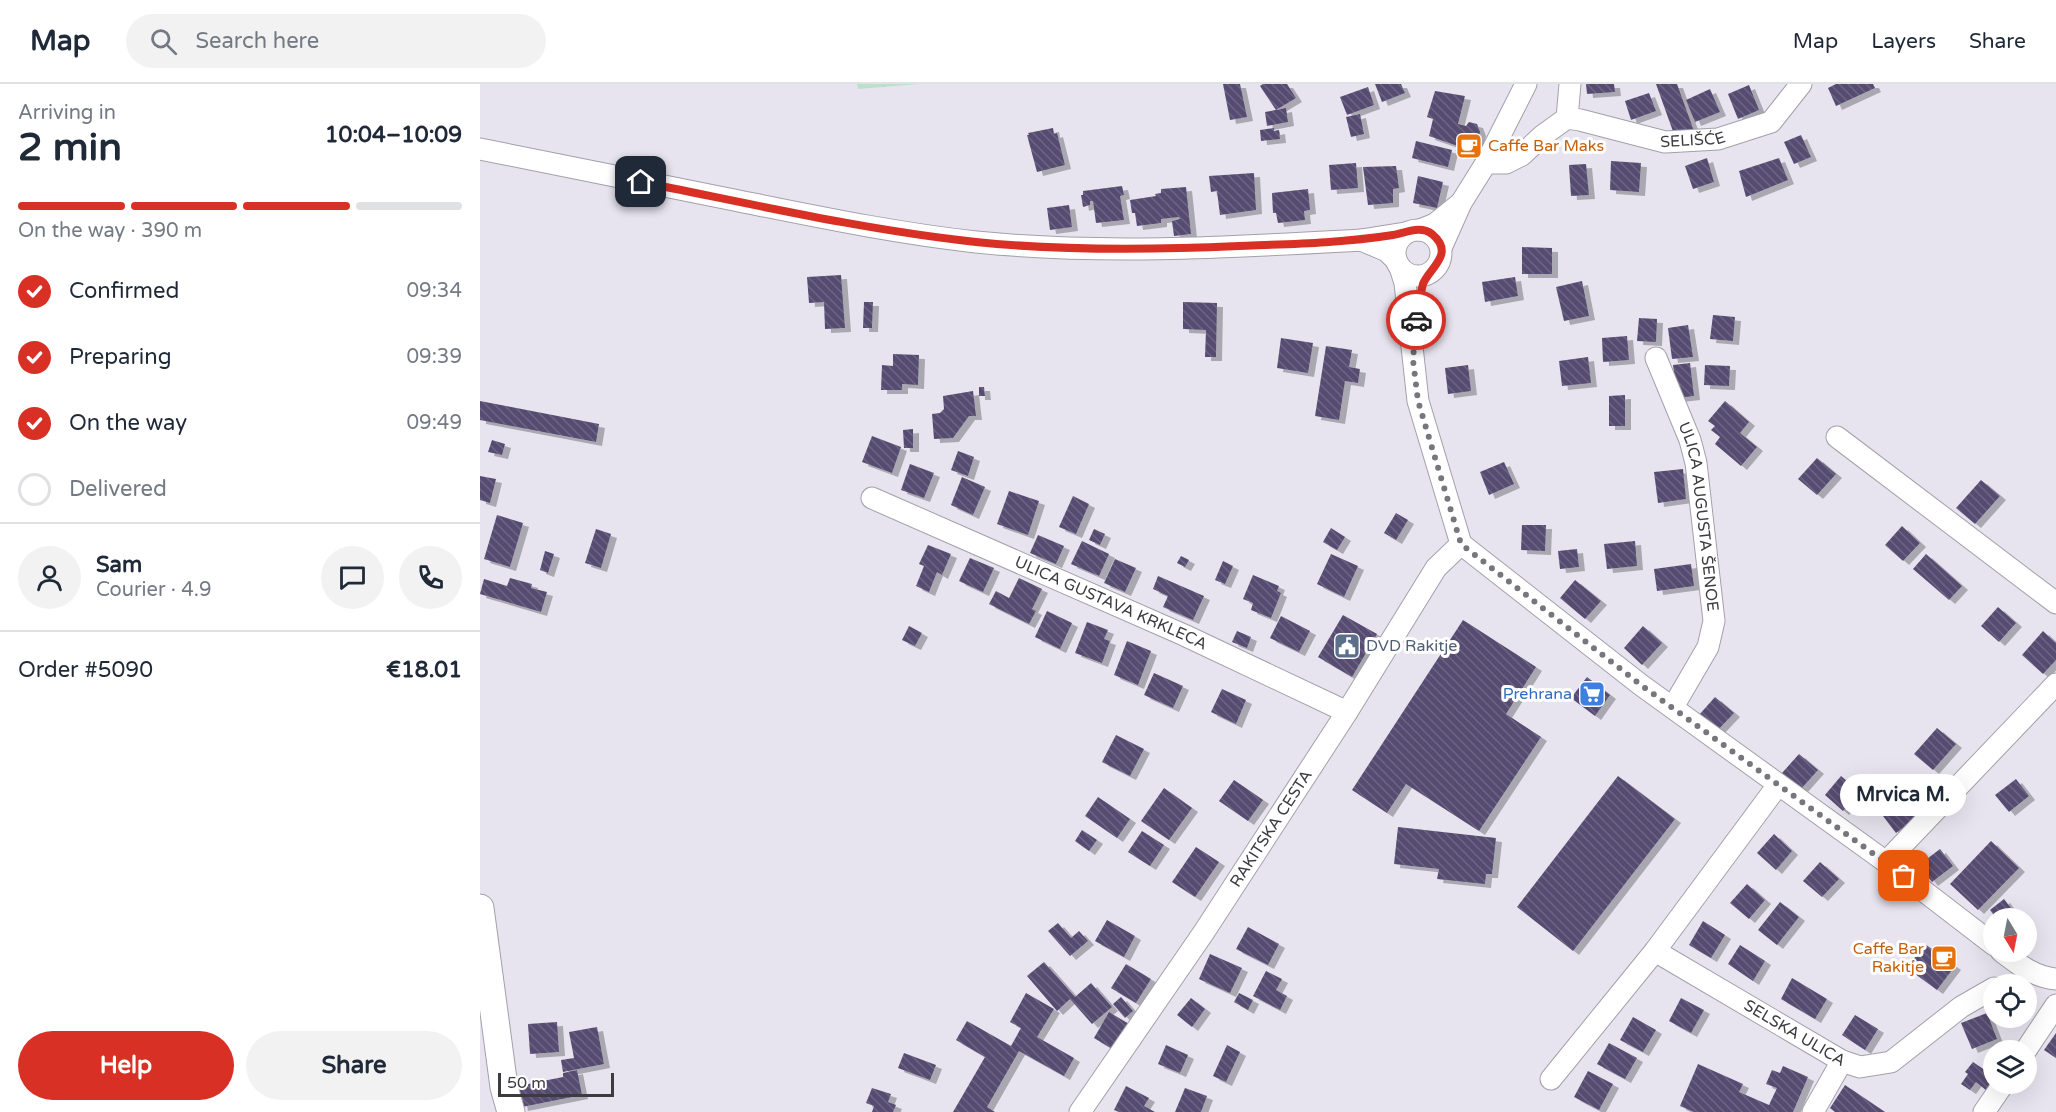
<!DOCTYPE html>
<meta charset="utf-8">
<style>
:root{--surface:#fff;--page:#f2f2f3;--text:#1f2937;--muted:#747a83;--line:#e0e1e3;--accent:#d93025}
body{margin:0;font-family:"Varela Round",sans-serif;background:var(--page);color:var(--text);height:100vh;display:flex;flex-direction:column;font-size:22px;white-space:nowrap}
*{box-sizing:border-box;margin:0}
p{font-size:20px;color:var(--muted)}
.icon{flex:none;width:33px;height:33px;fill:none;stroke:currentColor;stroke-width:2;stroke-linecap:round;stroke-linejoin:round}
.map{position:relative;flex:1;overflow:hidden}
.side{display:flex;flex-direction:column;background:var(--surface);width:480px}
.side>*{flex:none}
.needle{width:39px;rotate:170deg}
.controls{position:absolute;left:1503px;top:824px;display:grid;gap:12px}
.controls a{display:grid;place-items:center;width:54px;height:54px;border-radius:50%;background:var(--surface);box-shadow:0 6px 24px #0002;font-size:30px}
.scale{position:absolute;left:18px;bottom:15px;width:116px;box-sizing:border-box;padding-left:6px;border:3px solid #3c3b40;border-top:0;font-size:16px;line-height:21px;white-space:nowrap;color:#3c3b40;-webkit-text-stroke:4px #fff;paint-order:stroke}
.pin{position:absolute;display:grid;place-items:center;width:51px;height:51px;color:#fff;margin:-26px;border-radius:12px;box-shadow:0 3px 9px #0006}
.courier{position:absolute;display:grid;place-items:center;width:60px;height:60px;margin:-30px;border:4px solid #d93025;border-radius:50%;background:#fff;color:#222;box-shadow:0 2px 8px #0007}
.bubble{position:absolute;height:42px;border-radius:21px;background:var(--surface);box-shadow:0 6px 24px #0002;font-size:20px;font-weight:700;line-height:42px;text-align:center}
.summary em{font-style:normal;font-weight:700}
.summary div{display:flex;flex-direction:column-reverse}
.summary{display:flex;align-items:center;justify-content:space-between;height:102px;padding:0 18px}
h1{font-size:39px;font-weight:700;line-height:45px}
.bar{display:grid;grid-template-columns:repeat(4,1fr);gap:9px 6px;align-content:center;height:72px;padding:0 18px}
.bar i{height:8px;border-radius:4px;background:var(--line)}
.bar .on{background:var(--accent)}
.bar p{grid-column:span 4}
.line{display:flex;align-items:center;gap:15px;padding:0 18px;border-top:2px solid var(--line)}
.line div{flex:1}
.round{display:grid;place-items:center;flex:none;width:63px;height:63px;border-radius:32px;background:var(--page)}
ol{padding:0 18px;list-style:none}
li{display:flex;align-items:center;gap:18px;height:66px}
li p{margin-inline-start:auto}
li .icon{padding:6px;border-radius:50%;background:var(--accent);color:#fff;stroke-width:4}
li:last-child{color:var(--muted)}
li i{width:33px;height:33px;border:3px solid var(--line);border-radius:50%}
.button{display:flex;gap:12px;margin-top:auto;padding:12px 18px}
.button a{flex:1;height:69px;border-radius:36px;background:var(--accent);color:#fff;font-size:24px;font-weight:700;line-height:69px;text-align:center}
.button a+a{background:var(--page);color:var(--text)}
header{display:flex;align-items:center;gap:36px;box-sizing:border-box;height:84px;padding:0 30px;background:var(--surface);border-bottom:2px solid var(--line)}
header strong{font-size:28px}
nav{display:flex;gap:33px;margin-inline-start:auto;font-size:21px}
.search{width:420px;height:54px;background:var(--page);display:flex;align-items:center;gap:15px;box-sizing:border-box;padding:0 21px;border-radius:33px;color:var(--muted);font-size:22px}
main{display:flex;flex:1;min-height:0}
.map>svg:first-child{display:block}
</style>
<header>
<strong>Map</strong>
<div class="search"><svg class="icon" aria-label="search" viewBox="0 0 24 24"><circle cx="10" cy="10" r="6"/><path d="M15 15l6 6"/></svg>Search here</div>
<nav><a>Map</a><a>Layers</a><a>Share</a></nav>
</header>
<main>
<section class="side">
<div class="summary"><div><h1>2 min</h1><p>Arriving in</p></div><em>10:04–10:09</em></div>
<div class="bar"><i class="on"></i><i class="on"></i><i class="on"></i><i></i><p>On the way · 390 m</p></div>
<ol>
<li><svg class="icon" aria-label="check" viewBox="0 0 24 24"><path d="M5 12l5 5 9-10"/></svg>Confirmed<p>09:34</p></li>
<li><svg class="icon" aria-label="check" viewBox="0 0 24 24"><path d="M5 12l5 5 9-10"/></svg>Preparing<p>09:39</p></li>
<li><svg class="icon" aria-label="check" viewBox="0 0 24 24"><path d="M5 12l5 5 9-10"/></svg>On the way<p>09:49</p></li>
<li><i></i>Delivered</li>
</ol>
<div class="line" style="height:108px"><a class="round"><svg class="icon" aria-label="person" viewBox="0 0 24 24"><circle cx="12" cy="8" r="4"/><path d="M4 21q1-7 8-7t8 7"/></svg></a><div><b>Sam</b><p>Courier · 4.9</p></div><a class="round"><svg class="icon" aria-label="chat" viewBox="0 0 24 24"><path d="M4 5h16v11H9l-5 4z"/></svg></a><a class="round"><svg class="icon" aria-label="phone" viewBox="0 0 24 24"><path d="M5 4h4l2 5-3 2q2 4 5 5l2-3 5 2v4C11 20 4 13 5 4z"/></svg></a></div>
<div class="line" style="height:78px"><div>Order #5090</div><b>€18.01</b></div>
<div class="button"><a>Help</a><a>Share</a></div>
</section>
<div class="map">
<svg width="1576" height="1028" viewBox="0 0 1576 1028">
<defs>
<pattern id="forest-firs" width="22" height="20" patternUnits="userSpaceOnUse" patternTransform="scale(1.5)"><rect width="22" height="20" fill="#bbe1ca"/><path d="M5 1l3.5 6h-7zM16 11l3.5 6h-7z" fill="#a2c2af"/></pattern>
<pattern id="building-back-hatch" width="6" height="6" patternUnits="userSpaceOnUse" patternTransform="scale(1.5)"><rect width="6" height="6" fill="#574c71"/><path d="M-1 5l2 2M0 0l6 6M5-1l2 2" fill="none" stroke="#6d6482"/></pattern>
<filter id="shadow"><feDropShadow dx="6" dy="4" stdDeviation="0" flood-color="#0004"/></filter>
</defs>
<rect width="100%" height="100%" fill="#e7e4ef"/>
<polygon fill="url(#forest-firs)" points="377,0 439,0 378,5"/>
<g fill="url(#building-back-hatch)" filter="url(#shadow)">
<polygon points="743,0 760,0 767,33 750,36"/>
<polygon points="783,0 807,0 816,14 796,26 780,2"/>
<polygon points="895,0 921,0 925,9 902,18"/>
<polygon points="1106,0 1134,0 1135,8 1107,10"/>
<polygon points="1176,0 1197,0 1214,47 1195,53"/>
<polygon points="1356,0 1393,0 1395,4 1356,22 1348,4"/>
<polygon points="1269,1 1279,26 1258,35 1248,10"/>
<polygon points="888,3 894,21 867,31 860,13"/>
<polygon points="1230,5 1240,28 1215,38 1206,16"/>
<polygon points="955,7 985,12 978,40 986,42 989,38 997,40 1000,48 995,68 949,52 953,35 947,33"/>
<polygon points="1169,9 1176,27 1151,36 1145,17"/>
<polygon points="806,24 808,38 787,42 785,28"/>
<polygon points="880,30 884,50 871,53 866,33"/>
<polygon points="573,44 574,50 577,49 585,81 557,88 547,51 549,51 548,49"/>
<polygon points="794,44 794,47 799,46 800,55 781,57 780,46"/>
<polygon points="1321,51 1331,73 1314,80 1304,58"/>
<polygon points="936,57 972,66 968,83 932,74"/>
<polygon points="1227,74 1234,98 1213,105 1205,82"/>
<polygon points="1299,74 1308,96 1266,113 1259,87"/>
<polygon points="1131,77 1161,79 1159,108 1130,106"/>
<polygon points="876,79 878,104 851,106 849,81"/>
<polygon points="1106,80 1109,111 1091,112 1089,81"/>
<polygon points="916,82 919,104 913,105 913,119 888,121 883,83"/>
<polygon points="774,89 776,126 740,131 737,107 731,108 729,92"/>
<polygon points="938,92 963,98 957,124 933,119"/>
<polygon points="642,102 644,111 640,112 644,136 616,139 613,117 610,117 610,121 603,123 601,111 603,111 603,107"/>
<polygon points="706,103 711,150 694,152 692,137 700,135 699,133 681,135 681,139 657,142 655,129 652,129 650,116 676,112 675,110 681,109 681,105"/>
<polygon points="828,105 830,126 824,127 825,136 798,139 796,129 793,129 792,109"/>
<polygon points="589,121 592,143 570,146 567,124"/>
<polygon points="1042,163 1072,164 1072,190 1042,190"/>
<polygon points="361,191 365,244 345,245 344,218 329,219 327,193"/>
<polygon points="1035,193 1038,212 1005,218 1002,198"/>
<polygon points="1102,197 1109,232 1084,237 1076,203"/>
<polygon points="384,218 393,218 392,244 383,244"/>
<polygon points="703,218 737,219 736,273 725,273 726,246 703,245"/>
<polygon points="1233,231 1255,233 1253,257 1230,255"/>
<polygon points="1159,234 1177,235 1176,258 1157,257"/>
<polygon points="1208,241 1213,273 1192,275 1188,244"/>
<polygon points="1147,252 1149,276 1123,278 1122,254"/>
<polygon points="801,254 833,259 828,289 797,284"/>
<polygon points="846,262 872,266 869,283 880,285 878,299 865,297 859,336 835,332"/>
<polygon points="413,270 439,271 438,301 422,300 422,306 401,306 402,281 413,282"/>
<polygon points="1108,273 1111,299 1082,302 1079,277"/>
<polygon points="1210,279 1214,312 1197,314 1193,281"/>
<polygon points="988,281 991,307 968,310 965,284"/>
<polygon points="1225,281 1250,282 1249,302 1224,301"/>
<polygon points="499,303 504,303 505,312 499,312"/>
<polygon points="493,307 496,332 489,332 473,354 454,355 452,330 460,329 464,325 463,312"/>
<polygon points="1145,311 1145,342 1129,342 1129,312"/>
<polygon points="0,317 119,340 116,358 0,336"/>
<polygon points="1245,317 1269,338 1260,349 1277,363 1261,382 1235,360 1240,353 1231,346 1235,342 1228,337"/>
<polygon points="433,345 433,364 424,364 423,346"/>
<polygon points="392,352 421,363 412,389 382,378"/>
<polygon points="12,356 25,360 22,371 8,368"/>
<polygon points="478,367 494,373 488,392 471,386"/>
<polygon points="1337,374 1356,390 1337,411 1318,395"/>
<polygon points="1024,378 1034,400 1009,411 1000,388"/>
<polygon points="430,380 454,389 444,414 421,406"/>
<polygon points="1203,385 1206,415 1178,419 1174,388"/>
<polygon points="0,392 16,395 10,419 0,416"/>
<polygon points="482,393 505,403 493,431 471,421"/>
<polygon points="1501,396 1520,412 1495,440 1476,424"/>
<polygon points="529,407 559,417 548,451 517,440"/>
<polygon points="593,412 609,420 596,450 579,443"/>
<polygon points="916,429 928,436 916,456 904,449"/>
<polygon points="17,431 43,439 30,483 4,475"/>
<polygon points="1042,441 1066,441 1065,467 1041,466"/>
<polygon points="1422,442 1440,459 1423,477 1405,461"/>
<polygon points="851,444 865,453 857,466 843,458"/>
<polygon points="116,445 131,450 121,484 105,479"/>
<polygon points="614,445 625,450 620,461 609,456"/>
<polygon points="558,451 584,462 576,480 550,469"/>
<polygon points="602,457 629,470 619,492 591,480"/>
<polygon points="1155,457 1157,482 1127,485 1124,460"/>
<polygon points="448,461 471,470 462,491 457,488 449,508 436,502 444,482 439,480"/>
<polygon points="1097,465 1099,483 1080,485 1078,467"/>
<polygon points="65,467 74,470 68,489 60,486"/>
<polygon points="851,470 878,482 864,513 837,500"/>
<polygon points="1446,470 1482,502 1469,516 1433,485"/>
<polygon points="701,472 709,476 705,483 697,479"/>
<polygon points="490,474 514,484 503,508 479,497"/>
<polygon points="635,475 656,484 645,508 624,499"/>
<polygon points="743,477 753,482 745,500 735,496"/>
<polygon points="1211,480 1214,502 1177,507 1174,485"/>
<polygon points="773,491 799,502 797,507 801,509 791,534 771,526 773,519 763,515"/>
<polygon points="678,492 724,512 713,536 683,523 688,512 673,505"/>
<polygon points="30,494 52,500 51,504 67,508 61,528 0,510 4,495 27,502"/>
<polygon points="539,494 562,505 552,525 556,527 549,540 509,520 516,507 529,514"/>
<polygon points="1095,496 1121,517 1105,535 1080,514"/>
<polygon points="1518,523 1536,539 1519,558 1501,542"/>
<polygon points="567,527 592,539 580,565 555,553"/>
<polygon points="863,531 897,550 872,593 838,573"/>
<polygon points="801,532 830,547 819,568 790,554"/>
<polygon points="983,536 1056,583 1026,630 1061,653 999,747 926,700 907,729 872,706"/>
<polygon points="607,538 628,546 624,555 630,557 622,579 595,569"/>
<polygon points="429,542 442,549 435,562 422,556"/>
<polygon points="1163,542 1182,559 1162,581 1144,564"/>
<polygon points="757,547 771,553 767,564 752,558"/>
<polygon points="1563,547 1576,559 1576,576 1563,590 1542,571"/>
<polygon points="647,557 671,567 658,601 634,591"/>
<polygon points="674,589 703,602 693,624 664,611"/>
<polygon points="1107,593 1130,611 1115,632 1091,614"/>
<polygon points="742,605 766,616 756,640 731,628"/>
<polygon points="1235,613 1254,629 1237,647 1219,631"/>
<polygon points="1457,644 1476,660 1453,686 1434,670"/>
<polygon points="636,651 664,665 650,692 622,678"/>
<polygon points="1319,670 1338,686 1321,705 1302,689"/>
<polygon points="1138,692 1195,735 1093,867 1037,823"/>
<polygon points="1361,692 1380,708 1363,727 1345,711"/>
<polygon points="1536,695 1549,712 1529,728 1515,711"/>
<polygon points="754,696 783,716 768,737 739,717"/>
<polygon points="684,704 712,724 689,756 661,737"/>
<polygon points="618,713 650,735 637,754 605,732"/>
<polygon points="1424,716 1437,733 1416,749 1403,732"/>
<polygon points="918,743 1016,754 1012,790 1006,790 1005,800 957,795 959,785 914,780"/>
<polygon points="602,746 617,756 609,767 595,757"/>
<polygon points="662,747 684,761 670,782 648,768"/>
<polygon points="1294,750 1312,767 1296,786 1277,769"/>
<polygon points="1511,757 1539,784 1498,826 1470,800"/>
<polygon points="716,763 739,778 715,813 692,798"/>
<polygon points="1460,765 1473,782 1452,798 1439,781"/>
<polygon points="1340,778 1359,795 1342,813 1323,797"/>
<polygon points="1267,800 1285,816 1269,835 1250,819"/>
<polygon points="1524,815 1537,832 1535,834 1516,834 1510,826"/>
<polygon points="1300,818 1319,833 1297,861 1278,846"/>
<polygon points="627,836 655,852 644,873 615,857"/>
<polygon points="1223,837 1245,851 1231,874 1209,861"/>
<polygon points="578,839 591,854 599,847 608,857 590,872 568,847"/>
<polygon points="768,843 799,860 788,881 756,865"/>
<polygon points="1445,860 1475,882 1457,906 1427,884"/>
<polygon points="1260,861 1285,877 1273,897 1248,880"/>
<polygon points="730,870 762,884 750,909 719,895"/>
<polygon points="564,878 595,913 611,899 632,923 612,940 590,915 577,927 547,892"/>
<polygon points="646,880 671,895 656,919 631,904"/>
<polygon points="786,887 802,895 796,906 807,912 800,926 773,912"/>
<polygon points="1312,894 1347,915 1335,935 1301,915"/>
<polygon points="546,909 574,925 557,953 594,974 584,992 539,967 507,1023 515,1028 473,1028 505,973 476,956 487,937 531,962 541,944 530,938"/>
<polygon points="759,909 773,916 768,926 754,918"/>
<polygon points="641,913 653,927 645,934 633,920"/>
<polygon points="711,914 725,925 712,943 697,931"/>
<polygon points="1201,914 1224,926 1211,949 1189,937"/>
<polygon points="629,928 649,940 634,966 614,954"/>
<polygon points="1507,929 1517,955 1492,965 1481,939"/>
<polygon points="1375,931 1398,945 1385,966 1362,951"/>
<polygon points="1153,933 1176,946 1163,968 1140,956"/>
<polygon points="77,938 79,968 50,970 48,940"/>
<polygon points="117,943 124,980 83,988 81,976 94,974 89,948"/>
<polygon points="1576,949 1576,974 1564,966"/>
<polygon points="1129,959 1157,974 1145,995 1117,980"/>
<polygon points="686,961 708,971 700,989 678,980"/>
<polygon points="747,961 760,968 746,998 733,992"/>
<polygon points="424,969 456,981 450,996 418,984"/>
<polygon points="1493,978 1506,987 1509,983 1514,987 1514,998 1507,1007 1496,998 1490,1006 1481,1000 1488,990 1485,988"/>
<polygon points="1218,980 1263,1000 1259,1008 1289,1021 1297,1004 1286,1000 1292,986 1300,989 1303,982 1328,993 1313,1028 1214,1028 1200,1022"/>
<polygon points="97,986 102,1011 42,1023 38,1002 83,993 83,989"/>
<polygon points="1108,987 1133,1000 1119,1026 1094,1013"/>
<polygon points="1365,1001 1405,1028 1355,1028 1350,1024"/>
<polygon points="646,1002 669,1014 664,1022 675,1028 639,1028 634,1026"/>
<polygon points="392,1004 411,1010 408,1018 416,1021 413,1028 392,1028 394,1022 386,1019"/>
<polygon points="705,1004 727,1012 721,1028 695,1028"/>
</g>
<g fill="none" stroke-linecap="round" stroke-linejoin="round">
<defs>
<g id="minor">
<polyline points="1087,34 1090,0"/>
<path d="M0 65C85 82 169 99 254 116 334 132 414 149 496 158 624 171 753 163 881 156"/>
<path id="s1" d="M1006 79H1026L1042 71 1062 52 1087 34 1100 36 1185 58 1238 55 1291 38 1321 0"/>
<polyline points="981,119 1006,79 1046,0"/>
<polyline points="940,146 955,140 981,119 961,164"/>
<circle cx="938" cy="169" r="23"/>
<polyline points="916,176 907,167 881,156 925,149"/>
<polyline points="920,183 925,199 938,317 981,460"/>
<path id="s2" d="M1176 274 1210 356 1216 379 1234 537 1228 563 1193 623"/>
<polyline points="1357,353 1576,519"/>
<path id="s3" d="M392 414 704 551 867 628"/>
<polyline points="981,460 1161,601 1406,778 1514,861"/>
<polyline points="1406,778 1576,600"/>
<path id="s4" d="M1175 867 1362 977 1380 983 1411 978 1481 923 1514 904"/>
<path d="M1521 867C1538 880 1554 893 1576 895"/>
<polyline points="1546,966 1576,921"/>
<polyline points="1071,995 1175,867 1298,701"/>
<path id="s5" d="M600 1028 724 848 867 628 956 484 981 460"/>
<polyline points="1333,1028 1362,977"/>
<polyline points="1504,1028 1524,999"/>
</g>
<polyline id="major" points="0,824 24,1003 31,1028"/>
</defs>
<use href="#minor" stroke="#a3a0aa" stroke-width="23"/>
<use href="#major" stroke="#a3a0aa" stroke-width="29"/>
<use href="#minor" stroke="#fff" stroke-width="21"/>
<use href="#major" stroke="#fff" stroke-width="27"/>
</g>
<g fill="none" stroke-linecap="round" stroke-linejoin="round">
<polyline stroke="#78767d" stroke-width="6" stroke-dasharray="0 10.8" points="936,236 933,276 938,317 981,460 1161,601 1424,792"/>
<path stroke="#d93025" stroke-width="8" d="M161 98C272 120 384 146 496 158 584 167 672 166 759 162 811 160 862 159 913 151 926 149 940 141 952 150 976 170 949 184 943 200 940 211 938 224 936 236"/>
</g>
<defs>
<symbol id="cafe-square" viewBox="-11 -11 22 22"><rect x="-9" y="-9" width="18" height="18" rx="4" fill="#e8710a" stroke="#fff"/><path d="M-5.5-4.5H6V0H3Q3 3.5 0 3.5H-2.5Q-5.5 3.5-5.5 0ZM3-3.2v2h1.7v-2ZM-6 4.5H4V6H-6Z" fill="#fff"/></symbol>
<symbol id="civic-square" viewBox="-11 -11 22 22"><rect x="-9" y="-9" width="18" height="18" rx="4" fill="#5c6f8a" stroke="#fff"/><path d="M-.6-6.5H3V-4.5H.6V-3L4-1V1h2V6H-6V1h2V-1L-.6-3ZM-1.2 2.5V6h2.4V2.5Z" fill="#fff"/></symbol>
<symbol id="supermarket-square" viewBox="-11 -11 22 22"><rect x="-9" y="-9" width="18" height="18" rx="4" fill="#3f7fe0" stroke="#fff"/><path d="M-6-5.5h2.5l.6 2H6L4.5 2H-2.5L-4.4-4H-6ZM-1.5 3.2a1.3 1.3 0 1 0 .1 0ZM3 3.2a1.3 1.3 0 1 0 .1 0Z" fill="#fff"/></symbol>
</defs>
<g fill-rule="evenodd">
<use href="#cafe-square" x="974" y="47" width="30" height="30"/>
<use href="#civic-square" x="852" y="547" width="30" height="30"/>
<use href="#supermarket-square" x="1097" y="595" width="30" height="30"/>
<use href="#cafe-square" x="1449" y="859" width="30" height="30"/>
</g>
<g text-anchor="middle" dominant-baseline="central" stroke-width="6" stroke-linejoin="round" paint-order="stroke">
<g font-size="16" fill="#3c3b40" stroke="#fff">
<text stroke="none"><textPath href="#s1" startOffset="225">SELIŠĆE</textPath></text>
<text stroke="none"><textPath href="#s2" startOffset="166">ULICA AUGUSTA ŠENOE</textPath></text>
<text stroke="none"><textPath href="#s3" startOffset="261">ULICA GUSTAVA KRKLECA</textPath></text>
<text stroke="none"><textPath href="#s5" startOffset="342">RAKITSKA CESTA</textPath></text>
<text stroke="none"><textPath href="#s4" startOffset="162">SELSKA ULICA</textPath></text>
</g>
<g font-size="16" fill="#c56008" stroke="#fff" text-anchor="start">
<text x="1008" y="62">Caffe Bar Maks</text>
<text x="1444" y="865" text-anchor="end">Caffe Bar<tspan x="1444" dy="18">Rakitje</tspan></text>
</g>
<g font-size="16" fill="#4e5e75" stroke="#fff" text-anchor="start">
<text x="886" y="562">DVD Rakitje</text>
</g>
<g font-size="16" fill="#366cbe" stroke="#fff" text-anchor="end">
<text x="1092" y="610">Prehrana</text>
</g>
</g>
</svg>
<div class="controls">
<a><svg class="needle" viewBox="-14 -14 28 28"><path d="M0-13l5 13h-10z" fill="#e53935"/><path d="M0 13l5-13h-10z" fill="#747a83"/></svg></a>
<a><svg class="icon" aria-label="locate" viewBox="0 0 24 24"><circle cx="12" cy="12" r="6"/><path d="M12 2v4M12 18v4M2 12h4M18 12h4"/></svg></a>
<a><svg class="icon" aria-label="layers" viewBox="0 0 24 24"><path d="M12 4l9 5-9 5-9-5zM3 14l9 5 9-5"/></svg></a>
</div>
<div class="scale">50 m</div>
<div class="pin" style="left:1424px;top:792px;background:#ea580c"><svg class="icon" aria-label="bag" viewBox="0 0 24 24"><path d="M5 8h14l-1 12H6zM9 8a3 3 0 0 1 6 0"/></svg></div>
<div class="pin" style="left:161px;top:98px;background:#1f2937"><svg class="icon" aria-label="home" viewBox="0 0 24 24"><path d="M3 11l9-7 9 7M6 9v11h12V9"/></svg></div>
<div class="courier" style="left:936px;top:236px"><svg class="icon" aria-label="car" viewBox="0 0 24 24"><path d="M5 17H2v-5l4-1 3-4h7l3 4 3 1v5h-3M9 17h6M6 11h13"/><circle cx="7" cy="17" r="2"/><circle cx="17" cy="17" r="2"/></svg></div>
<div class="bubble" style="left:1360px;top:690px;width:126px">Mrvica M.</div>
</div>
</main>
